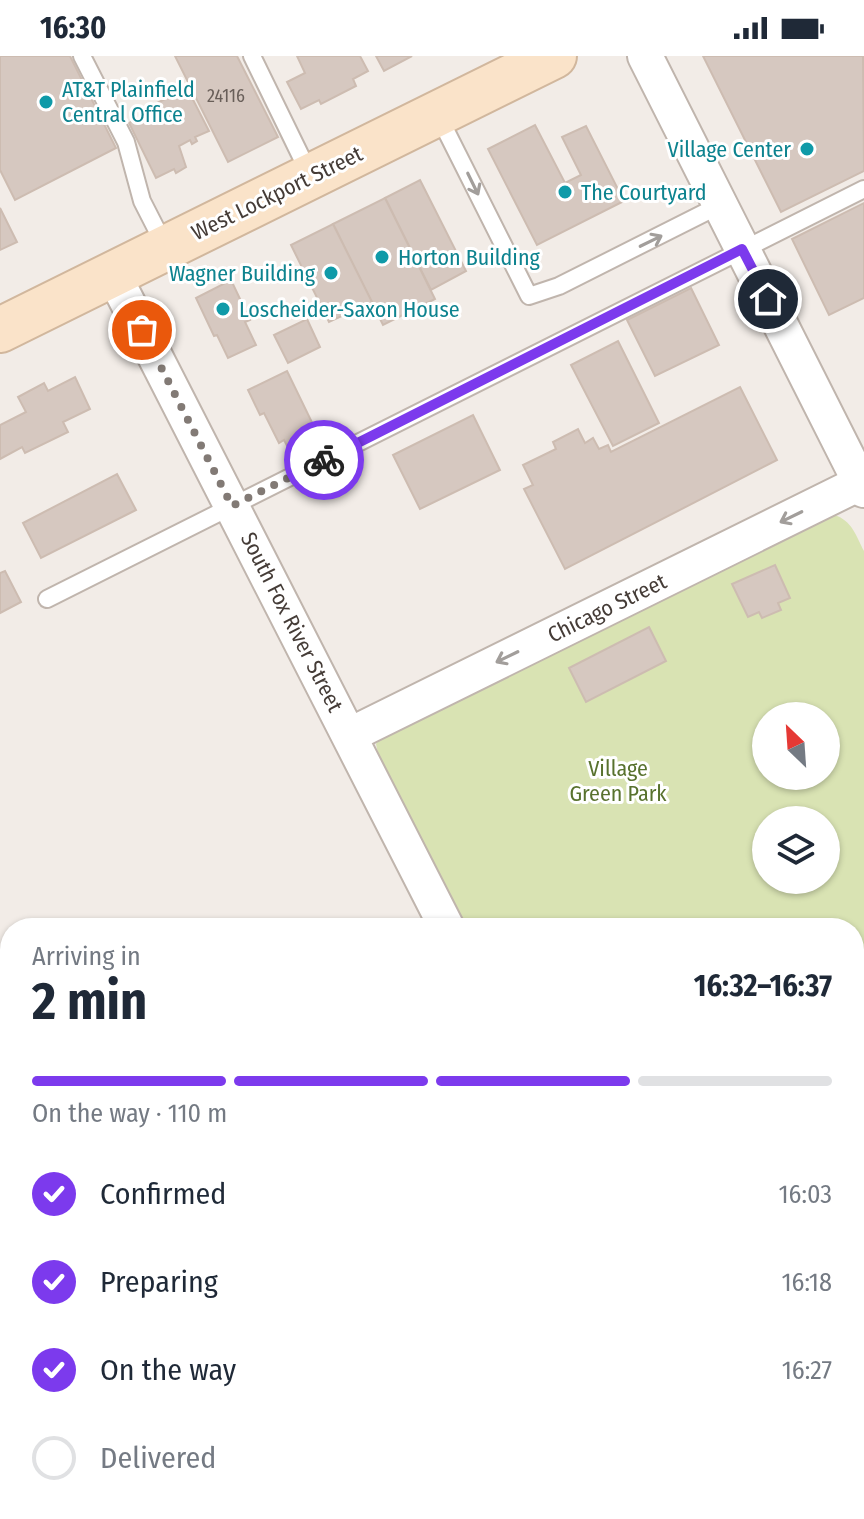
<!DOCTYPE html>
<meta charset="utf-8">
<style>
:root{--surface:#fff;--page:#f6f6f7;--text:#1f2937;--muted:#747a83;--line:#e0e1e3;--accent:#7c3aed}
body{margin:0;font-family:"Fira Sans Condensed",sans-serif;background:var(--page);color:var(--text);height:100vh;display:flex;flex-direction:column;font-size:30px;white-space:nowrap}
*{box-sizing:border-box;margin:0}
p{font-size:26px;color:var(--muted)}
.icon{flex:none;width:44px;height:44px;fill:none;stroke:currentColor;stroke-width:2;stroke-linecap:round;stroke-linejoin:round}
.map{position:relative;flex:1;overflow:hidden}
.panel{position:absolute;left:0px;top:862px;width:864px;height:602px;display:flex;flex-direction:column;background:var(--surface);border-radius:32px 32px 0 0;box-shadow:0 2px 6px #0004}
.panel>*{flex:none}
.needle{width:52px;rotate:335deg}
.buttons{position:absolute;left:752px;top:646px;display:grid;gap:16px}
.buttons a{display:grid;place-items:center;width:88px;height:88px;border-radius:50%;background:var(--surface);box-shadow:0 2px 6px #0004;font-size:40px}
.pin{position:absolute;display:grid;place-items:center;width:68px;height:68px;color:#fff;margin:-34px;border:4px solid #fff;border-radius:50%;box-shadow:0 2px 8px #0007}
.courier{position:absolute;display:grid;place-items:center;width:80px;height:80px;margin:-40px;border:6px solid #7c3aed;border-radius:50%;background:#fff;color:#222;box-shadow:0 2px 10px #0007}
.overview em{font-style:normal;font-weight:700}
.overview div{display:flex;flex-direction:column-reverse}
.overview{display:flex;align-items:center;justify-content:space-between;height:136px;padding:0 32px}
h1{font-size:52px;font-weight:700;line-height:60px}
.bar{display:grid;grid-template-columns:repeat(4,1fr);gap:12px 8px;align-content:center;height:96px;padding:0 32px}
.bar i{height:10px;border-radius:6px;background:var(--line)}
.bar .on{background:var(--accent)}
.bar p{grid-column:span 4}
ol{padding:0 32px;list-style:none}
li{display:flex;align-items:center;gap:24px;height:88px}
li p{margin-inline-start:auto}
li .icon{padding:8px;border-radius:50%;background:var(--accent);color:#fff;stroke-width:4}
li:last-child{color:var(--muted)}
li i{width:44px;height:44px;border:4px solid var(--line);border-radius:50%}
.status{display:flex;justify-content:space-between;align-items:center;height:56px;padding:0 40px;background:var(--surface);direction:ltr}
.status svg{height:22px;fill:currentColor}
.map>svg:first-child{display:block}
</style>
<div class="status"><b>16:30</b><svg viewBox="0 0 49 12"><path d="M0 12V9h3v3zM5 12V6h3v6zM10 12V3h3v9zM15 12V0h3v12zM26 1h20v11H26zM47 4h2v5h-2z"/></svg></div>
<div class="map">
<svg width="864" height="1463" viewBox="0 0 864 1463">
<rect width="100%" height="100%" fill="#f2ece7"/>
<path fill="#d9e3b3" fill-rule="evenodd" d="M834 459C852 464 856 480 864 495V944L854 949V872H462L380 707 376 688 382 679ZM766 660H826V720H766ZM766 764H826V824H766Z"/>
<g fill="#d6c8c0" stroke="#cdbcb1" stroke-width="2">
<polygon points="0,0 70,0 116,92 15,144 0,114"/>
<polygon points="175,0 237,0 278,81 228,106"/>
<polygon points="297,0 360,0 368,15 353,23 356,30 321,48 319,44 301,53 287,26 305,17"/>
<polygon points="376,0 412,0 384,15"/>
<polygon points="703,0 863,0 864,115 781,156"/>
<polygon points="187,32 209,75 195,81 197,85 192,88 190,84 179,90 186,111 176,117 174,113 156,122 129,67 154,55 151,50"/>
<polygon points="535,69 565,127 581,119 562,81 586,70 624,145 537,189 488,93"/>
<polygon points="420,124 466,215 431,234 385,142"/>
<polygon points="385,142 435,243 383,269 333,168"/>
<polygon points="864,147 864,242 829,259 792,183"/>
<polygon points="0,152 17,186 0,194"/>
<polygon points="333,168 372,246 329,266 291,189"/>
<polygon points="231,224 250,264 245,266 256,289 228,302 217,279 214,280 196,242"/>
<polygon points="691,232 719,289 655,320 627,264"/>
<polygon points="307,263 320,291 288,307 274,279"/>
<polygon points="618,285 659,367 613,390 571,309"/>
<polygon points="287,315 321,385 292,399 284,384 279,387 264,357 260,359 248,334"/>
<polygon points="75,321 90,353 63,366 68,376 25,397 22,391 0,403 0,369 26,356 18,341 44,327 48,335"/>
<polygon points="740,331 777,404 565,513 524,433 533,429 523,409 556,393 553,386 578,373 585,387 593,382 599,393 608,389 611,396"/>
<polygon points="473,359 500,414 420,453 393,399"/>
<polygon points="117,418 136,454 41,502 23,467"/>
<polygon points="775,509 790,542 778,547 781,554 762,562 759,556 748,561 732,528"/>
<polygon points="5,515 21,546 0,557 0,517"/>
<polygon points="649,571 666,605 586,646 569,612"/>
</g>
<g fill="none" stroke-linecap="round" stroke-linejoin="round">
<defs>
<g id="service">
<polyline points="82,0 126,86 142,145 166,192"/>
<polyline points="252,0 310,119"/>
<polyline points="438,59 529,240 559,230 720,149"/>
<polyline points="47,543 864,133"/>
<polyline points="0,1077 8,1058 10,1038"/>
<polyline points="854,1267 864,1262"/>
</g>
<g id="minor">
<polyline points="645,0 864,434"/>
<polyline points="113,218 447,872"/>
<polyline points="350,679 864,425"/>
<polyline points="854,978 864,973"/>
<polyline points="0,1403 10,1398"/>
<polyline points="742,1454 746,1463"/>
</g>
<polyline id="secondary" points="0,274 554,0"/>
</defs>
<use href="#service" stroke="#c0b5ad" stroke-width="20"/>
<use href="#minor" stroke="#c0b5ad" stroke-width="38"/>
<use href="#secondary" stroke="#d1b79d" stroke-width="48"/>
<use href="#service" stroke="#fff" stroke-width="16"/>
<use href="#minor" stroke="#fff" stroke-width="34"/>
<use href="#secondary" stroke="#fae3c9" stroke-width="44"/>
</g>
<defs><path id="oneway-shaft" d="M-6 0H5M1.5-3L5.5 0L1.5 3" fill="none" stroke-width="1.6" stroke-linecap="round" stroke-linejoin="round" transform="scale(2)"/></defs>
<g stroke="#a29e9b">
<use href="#oneway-shaft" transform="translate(473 128) rotate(64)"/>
<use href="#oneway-shaft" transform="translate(651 185) rotate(-26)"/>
<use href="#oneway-shaft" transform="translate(791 461) rotate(154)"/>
<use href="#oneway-shaft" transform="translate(507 601) rotate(154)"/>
</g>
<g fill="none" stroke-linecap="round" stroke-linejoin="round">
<polyline stroke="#827a75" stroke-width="8" stroke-dasharray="0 14.4" points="142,274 232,450 324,404"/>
<polyline stroke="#7c3aed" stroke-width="10" points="324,404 742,193 768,243"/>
</g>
<g fill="#0f9aa8" stroke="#fff" stroke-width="3">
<circle cx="46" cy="46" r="8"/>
<circle cx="807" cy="93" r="8"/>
<circle cx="565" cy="136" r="8"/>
<circle cx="382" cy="201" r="8"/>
<circle cx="331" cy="217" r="8"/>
<circle cx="223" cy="253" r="8"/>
</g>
<g text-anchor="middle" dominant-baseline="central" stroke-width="6" stroke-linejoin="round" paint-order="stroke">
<g font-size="18" fill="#695f59">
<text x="226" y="40">24116</text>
</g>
<g font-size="22" fill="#0d838f" stroke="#fff" text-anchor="start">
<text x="62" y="33">AT&amp;T Plainfield<tspan x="62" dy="25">Central Office</tspan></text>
<text x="791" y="93" text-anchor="end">Village Center</text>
<text x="581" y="136">The Courtyard</text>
<text x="398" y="201">Horton Building</text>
<text x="315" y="217" text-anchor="end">Wagner Building</text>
<text x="239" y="253">Loscheider-Saxon House</text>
</g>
<g font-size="22" fill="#453c37" stroke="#fff">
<text transform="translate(277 137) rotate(-26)">West Lockport Street</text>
<text transform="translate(607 552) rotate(-26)">Chicago Street</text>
<text transform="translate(292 566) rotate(63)">South Fox River Street</text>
</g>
<g font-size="22" fill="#58722e" stroke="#fff">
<text x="618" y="712">Village<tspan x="618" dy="25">Green Park</tspan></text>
</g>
</g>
</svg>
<div class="buttons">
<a><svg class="needle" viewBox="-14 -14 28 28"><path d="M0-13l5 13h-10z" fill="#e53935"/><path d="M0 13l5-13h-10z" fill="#747a83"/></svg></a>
<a><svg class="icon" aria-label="layers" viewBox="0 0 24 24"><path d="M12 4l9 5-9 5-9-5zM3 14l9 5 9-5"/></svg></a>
</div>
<div class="pin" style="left:142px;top:274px;background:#ea580c"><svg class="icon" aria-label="bag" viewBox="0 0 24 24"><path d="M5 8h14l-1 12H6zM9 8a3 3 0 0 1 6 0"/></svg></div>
<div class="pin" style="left:768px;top:243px;background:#1f2937"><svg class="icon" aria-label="home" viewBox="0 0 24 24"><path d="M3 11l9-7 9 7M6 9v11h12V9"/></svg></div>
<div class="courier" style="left:324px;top:404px"><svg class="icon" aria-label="bike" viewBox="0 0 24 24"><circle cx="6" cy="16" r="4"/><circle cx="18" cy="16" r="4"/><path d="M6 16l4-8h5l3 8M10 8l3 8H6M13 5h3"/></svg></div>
<section class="panel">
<div class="overview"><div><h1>2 min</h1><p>Arriving in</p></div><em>16:32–16:37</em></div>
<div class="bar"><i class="on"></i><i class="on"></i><i class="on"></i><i></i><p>On the way · 110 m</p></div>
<ol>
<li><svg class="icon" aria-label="check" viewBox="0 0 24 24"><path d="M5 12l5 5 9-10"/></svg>Confirmed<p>16:03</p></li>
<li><svg class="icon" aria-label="check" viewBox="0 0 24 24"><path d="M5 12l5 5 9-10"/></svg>Preparing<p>16:18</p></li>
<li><svg class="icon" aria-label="check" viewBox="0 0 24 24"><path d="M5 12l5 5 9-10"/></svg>On the way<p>16:27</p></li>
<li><i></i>Delivered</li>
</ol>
</section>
</div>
